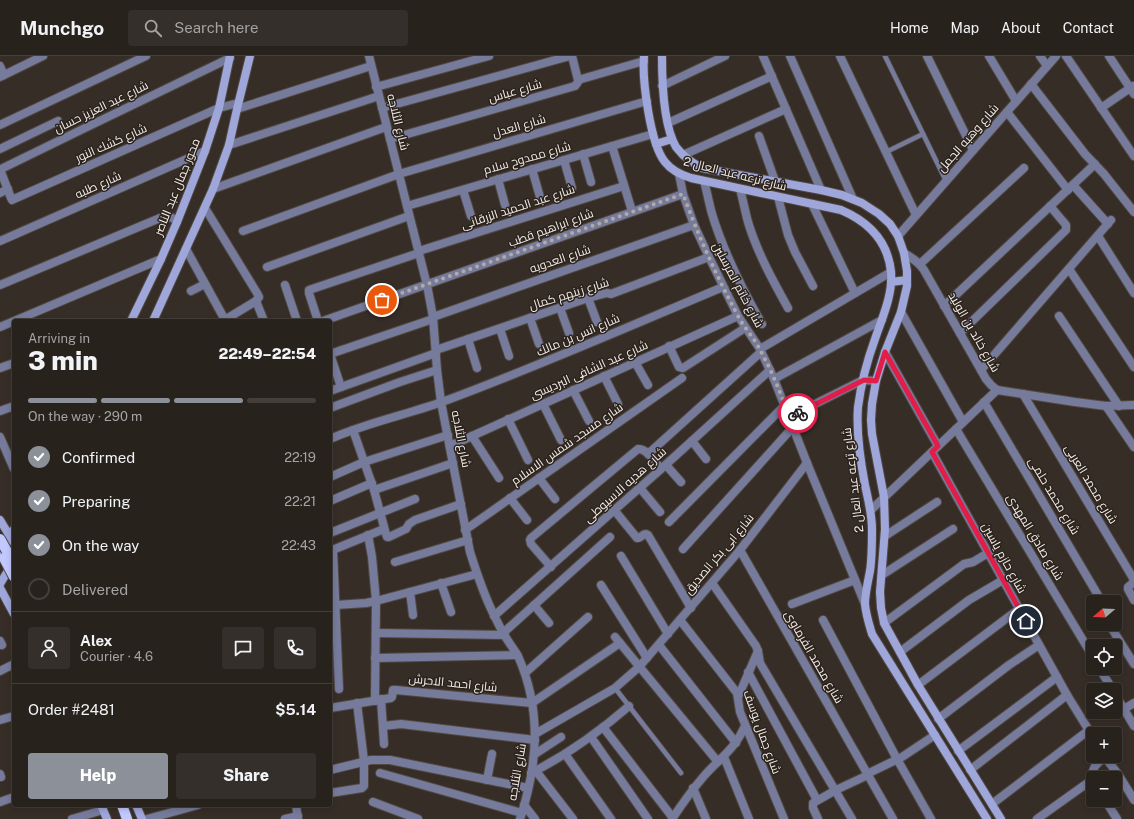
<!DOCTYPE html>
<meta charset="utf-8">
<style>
:root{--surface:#28221d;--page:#342f2a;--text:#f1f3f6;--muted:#a5a4a4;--line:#443f3b;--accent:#8c9099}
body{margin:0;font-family:"Public Sans",Cairo,sans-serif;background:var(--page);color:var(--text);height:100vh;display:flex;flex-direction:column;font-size:15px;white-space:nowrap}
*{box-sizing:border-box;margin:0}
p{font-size:13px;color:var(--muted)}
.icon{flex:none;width:22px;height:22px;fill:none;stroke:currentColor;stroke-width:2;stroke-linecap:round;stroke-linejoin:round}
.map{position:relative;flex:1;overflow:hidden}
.sheet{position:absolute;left:12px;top:263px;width:320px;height:488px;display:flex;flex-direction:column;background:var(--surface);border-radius:4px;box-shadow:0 2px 6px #0003,0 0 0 1px var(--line)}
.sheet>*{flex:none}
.needle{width:26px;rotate:251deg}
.tools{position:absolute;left:1086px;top:539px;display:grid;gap:8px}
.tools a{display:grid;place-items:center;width:36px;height:36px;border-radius:4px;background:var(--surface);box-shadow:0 2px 6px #0003,0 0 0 1px var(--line);font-size:20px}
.pin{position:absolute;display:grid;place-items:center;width:34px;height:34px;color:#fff;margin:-17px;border:2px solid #fff;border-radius:50%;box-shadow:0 1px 4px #0007}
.courier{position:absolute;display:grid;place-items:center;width:40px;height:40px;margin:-20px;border:3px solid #e11d48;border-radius:50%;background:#fff;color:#222;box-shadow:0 1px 5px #0007}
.headline em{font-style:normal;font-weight:800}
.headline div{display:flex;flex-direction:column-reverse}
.headline{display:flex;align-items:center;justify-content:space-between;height:68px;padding:0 16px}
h1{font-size:26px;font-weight:800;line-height:30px}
.bar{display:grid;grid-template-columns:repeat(4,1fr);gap:6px 4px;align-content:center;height:48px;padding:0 16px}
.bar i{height:5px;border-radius:3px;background:var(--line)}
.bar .current{background:var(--accent)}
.bar p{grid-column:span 4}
.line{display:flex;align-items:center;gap:10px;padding:0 16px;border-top:1px solid var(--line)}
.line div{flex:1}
.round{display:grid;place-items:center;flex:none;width:42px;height:42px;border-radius:4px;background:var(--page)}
ol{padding:0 16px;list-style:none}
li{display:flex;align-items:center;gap:12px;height:44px}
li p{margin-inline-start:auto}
li .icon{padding:4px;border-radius:50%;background:var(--accent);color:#fff;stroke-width:4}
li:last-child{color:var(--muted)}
li i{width:22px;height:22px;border:2px solid var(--line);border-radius:50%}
.cta{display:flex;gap:8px;margin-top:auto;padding:8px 16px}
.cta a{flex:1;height:46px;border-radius:4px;background:var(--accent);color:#fff;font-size:16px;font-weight:800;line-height:46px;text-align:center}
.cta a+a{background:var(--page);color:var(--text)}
header{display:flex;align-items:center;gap:24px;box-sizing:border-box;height:56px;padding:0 20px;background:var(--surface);border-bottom:1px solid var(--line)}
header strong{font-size:19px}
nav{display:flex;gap:22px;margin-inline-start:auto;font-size:14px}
.search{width:280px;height:36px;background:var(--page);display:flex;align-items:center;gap:10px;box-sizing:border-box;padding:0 14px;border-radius:4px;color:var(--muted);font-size:15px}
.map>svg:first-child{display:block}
</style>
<header>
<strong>Munchgo</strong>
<div class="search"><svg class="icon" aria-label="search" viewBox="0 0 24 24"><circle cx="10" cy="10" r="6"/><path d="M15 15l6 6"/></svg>Search here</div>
<nav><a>Home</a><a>Map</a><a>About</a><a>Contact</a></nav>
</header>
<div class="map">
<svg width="1134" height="763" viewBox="0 0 1134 763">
<rect width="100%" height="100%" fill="#362d27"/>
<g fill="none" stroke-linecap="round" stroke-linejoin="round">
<defs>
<g id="lane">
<polyline points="885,0 946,125"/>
<polyline points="886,96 923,78"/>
<polyline points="615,632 681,717"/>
</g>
<g id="street">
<path d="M369 0 427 229 433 261 437 314 441 346 470 496C477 518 484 540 495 561 498 567 501 574 505 580 509 587 514 593 518 600 542 654 538 708 520 763"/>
<polyline points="572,0 578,24"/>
<polyline points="763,0 821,134"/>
<polyline points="790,0 853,143"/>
<polyline points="840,0 916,159"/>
<polyline points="927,0 973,94"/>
<polyline points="989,0 1016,45"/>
<polyline points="1040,0 1047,10"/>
<polyline points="1066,0 1134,100"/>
<polyline points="1109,0 1134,38"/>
<polyline points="230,2 85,72 3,112 1,114 1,116 11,142 12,144 14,143 219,52 238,47"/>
<polyline points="0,10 4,19"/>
<polyline points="0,21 43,0"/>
<polyline points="1031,28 1085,98 1104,118 1134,156"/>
<polyline points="662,30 725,0"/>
<polyline points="376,31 489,0"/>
<polyline points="382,52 570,0"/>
<polyline points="1101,52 1133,30"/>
<polyline points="237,53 371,10"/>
<polyline points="1007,56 1068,134"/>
<polyline points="668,67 772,20"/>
<polyline points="0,69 146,0"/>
<polyline points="759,80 775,125"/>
<polyline points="390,83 575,30 578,26 578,24 644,5"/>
<polyline points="229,89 379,40"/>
<polyline points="612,90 632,155"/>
<polyline points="0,93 58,65"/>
<polyline points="583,98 591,126"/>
<polyline points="683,99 786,53"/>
<polyline points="564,104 572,132"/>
<polyline points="532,113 540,141"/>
<polyline points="679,118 683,138 694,169 709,201 738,260 760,293 774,323 807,407 865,548"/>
<polyline points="498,123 505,149"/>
<path d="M704 125C707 136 709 147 712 158 724 197 742 233 762 268"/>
<polyline points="1073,129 1108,168"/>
<polyline points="213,133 386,71"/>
<path d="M740 133C743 144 745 155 748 166 757 196 773 225 788 252"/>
<polyline points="463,134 471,160"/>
<polyline points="0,137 8,133"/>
<polyline points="778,141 788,179 795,196 813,230"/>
<polyline points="812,148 855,237"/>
<polyline points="407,150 653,78"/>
<polyline points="205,152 257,237 259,241 256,245"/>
<polyline points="243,175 399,118 647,45"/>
<polyline points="898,180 1056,0"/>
<polyline points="1098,180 1134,237"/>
<polyline points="0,185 205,95"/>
<polyline points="186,193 225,264"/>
<polyline points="419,195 624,130"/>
<path d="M904 197C912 202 919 206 924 214L986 323 991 329 997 334 1075 346 1106 350 1134 349"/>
<polyline points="920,208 1024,112"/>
<polyline points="267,211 409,160"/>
<polyline points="1069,213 1134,311"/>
<path d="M0 229 160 162C167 160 173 160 177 166"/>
<polyline points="285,229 297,265"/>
<polyline points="191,235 205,228"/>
<polyline points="588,242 597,266"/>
<polyline points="256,245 264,265"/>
<polyline points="944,250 1095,108"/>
<polyline points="560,252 569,277"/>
<polyline points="901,256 963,366"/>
<polyline points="1059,260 1119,350"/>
<polyline points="433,261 694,169"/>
<polyline points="530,262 539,288"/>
<polyline points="223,265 256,245"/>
<polyline points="318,265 309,237 309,234 419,197"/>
<polyline points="323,265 683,138"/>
<polyline points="0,271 161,203"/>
<polyline points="500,273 509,300"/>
<polyline points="960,277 1066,174 1066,169 1050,150"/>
<polyline points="468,283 477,312"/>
<polyline points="669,290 679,311 683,312 745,272"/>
<polyline points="760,293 891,216"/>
<polyline points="436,294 588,242 607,237 611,238 709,201"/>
<polyline points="885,296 938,390"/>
<polyline points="330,298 433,263"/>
<polyline points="330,298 341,331"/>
<polyline points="635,306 648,329"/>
<polyline points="0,312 14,307"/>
<polyline points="981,314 1111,164"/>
<polyline points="604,320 618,348"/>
<polyline points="774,323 882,264"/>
<polyline points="573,334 589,365"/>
<polyline points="330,335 436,297"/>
<polyline points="1023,338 1133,522 1134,526 1128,531 1128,533 1134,544"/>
<polyline points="984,346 1102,546"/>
<polyline points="543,348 561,384"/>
<polyline points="1106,350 1134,391"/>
<polyline points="330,352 400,326 437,314"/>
<polyline points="0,355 14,350"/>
<polyline points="789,361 863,324 876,325"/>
<polyline points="508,363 528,404"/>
<polyline points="956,373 1093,601"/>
<polyline points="353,374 374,434 386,478 387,481 389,481 406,473 409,468 415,464 461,448"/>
<polyline points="472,380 499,422"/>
<polyline points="0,381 14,413"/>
<path d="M330 383C366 367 405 359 442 346 537 311 630 270 723 231"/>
<polyline points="692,385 706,403"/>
<polyline points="450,390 738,260"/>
<polyline points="932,396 1067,639 1093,681"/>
<polyline points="648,398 761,296"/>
<polyline points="666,409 681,426"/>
<polyline points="330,421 364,406 448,379"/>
<polyline points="539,422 555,443"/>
<polyline points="640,432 660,456"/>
<polyline points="374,434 453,407"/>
<polyline points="510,442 527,464"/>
<polyline points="330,445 372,427"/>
<polyline points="871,454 997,334"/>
<path d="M615 455 637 482C640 483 642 478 646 478L648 479 691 552"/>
<polyline points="669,466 785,349"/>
<polyline points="465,474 682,322"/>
<polyline points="330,477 415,443"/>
<polyline points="368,479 372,501 376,545 375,645"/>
<polyline points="885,480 937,446"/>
<polyline points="683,493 793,371"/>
<polyline points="333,494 339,633"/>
<polyline points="740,494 893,763"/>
<polyline points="330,495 384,473"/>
<polyline points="621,500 668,578"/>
<polyline points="395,506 468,484"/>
<path d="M551 511 531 488 530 484 531 482 638 393C648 393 655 406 661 413"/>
<polyline points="882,519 953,473"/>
<polyline points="441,527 451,556"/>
<polyline points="712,527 756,590 758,595 760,607 852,763"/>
<polyline points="601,529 647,602"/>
<polyline points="410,536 413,559"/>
<polyline points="792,548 855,524"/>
<polyline points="336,549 366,547 376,545 477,518"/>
<polyline points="534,549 549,567"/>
<polyline points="494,560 661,413 770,314"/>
<polyline points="680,564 737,637 740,656 784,763"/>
<polyline points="823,564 897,703 931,763"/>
<polyline points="884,567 964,508 973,506 988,497"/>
<polyline points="1109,568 1134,608"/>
<polyline points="376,577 505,579"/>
<polyline points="503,577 610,481"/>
<polyline points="615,581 718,706"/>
<polyline points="0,585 2,589"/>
<polyline points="659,589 736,687"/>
<polyline points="900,596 969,544 1003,524"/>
<polyline points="375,602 517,599"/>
<polyline points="1099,612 1113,634"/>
<polyline points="0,615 14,608"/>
<polyline points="748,616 817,744"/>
<polyline points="525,617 588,561"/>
<polyline points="918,629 1019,553"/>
<polyline points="1115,638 1134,670"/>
<polyline points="738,641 758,595"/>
<polyline points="381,643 384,688"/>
<polyline points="330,652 391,642 392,641 393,634 396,634 532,647 620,587"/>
<polyline points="1124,653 1134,647"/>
<polyline points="938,663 1009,609 1039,589"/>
<polyline points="0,664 14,660"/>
<polyline points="383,670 401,668 535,684"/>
<polyline points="603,671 673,762"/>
<polyline points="535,678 615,632 639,611 740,494 807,407"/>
<polyline points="591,681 648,763"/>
<polyline points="958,695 1057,621"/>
<polyline points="535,698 561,681"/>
<polyline points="565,698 611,763"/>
<polyline points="1104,700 1118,718 1134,744"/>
<polyline points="724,701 749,763"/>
<polyline points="330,714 371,704 390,704 528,732"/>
<polyline points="970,714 1067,639"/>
<polyline points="536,715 573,763"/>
<polyline points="380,717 522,757"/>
<path d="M531 717C567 699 599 676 629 650"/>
<polyline points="0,718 1,721"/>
<polyline points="867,718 902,701 935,679"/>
<path d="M1093 723C1091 711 1097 708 1105 701"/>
<polyline points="487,724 492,698"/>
<polyline points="693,732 706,763"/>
<polyline points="330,737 362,732 364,730 364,705 357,647"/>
<polyline points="1105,744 1117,763"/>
<polyline points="0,746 14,741"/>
<polyline points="373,746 418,763"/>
<polyline points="992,748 1089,674"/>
<polyline points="296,749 298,763"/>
<polyline points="524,749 535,763"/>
<polyline points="72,763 103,754"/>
<polyline points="147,763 198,749"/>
<polyline points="285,763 298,760"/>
<path d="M672 763C682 748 692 734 704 720 720 702 735 693 745 670"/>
<polyline points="818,763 813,752 813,747 836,734 868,719"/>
<polyline points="1037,763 1093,723"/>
</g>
<g id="secondary">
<path d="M644 0C642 23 650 88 665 106 672 115 681 119 691 122L841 154C869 166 888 185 891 216 893 239 882 262 875 283 867 305 861 328 858 351 856 377 860 403 865 429 868 443 872 458 872 473 872 487 872 502 870 515 868 526 865 537 865 548 866 559 869 568 872 578L987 763"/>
<path d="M662 0C662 25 663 69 676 91 683 100 692 107 702 112L821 134 842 139 862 147 879 158 890 168 898 180 904 197 907 215V230L901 256 885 296 876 325 872 348 871 364 872 378 884 441 885 473 880 536 881 552 884 567 918 629 1001 763"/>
<polyline points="656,88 672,83"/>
<polyline points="891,226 907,224"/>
<polyline points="131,265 161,203 177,166 205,95 219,52 230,0"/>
<polyline points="153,265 213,133 229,89 237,53 250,0"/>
<polyline points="0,464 14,487"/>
<polyline points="0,497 14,473"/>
<polyline points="0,528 12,508"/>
<polyline points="0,532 14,558"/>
<polyline points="101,749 107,763"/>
<polyline points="136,749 142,763"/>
</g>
<polyline id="primary" points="122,749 127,763"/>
</defs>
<use href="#lane" stroke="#514842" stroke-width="6"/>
<use href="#street" stroke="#514842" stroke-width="10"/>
<use href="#secondary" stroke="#514842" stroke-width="10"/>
<use href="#primary" stroke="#514842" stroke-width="12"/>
<use href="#lane" stroke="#767b9c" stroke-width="4.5"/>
<use href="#street" stroke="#767b9c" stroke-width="8"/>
<use href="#secondary" stroke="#9ea6da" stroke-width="8"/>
<use href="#primary" stroke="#c0c8fe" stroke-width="10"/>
<defs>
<g id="primary-bridge">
<polyline points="0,483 14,508"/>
<polyline points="4,502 14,521"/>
</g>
</defs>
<use href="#primary-bridge" stroke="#514842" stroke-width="12" stroke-linecap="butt"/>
<use href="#primary-bridge" stroke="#c0c8fe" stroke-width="10"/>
</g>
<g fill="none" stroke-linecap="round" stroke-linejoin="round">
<path stroke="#b2aaa6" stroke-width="4" stroke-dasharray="0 7.2" d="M382 244 683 138C698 179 716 219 737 258 743 271 754 281 760 294 772 315 781 338 789 361L798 357"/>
<polyline stroke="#e11d48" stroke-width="5" points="798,357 864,324 876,325 885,296 938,390 932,396 1026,565"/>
</g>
<g text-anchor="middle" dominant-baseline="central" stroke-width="3" stroke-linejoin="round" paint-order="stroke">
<g font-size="12" fill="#f4eeea" stroke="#2c231d">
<text transform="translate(515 35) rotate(-16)">شارع عباس</text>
<text transform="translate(101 51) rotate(-26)">شارع عبد العزيز حسان</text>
<text transform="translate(398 66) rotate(76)">شارع الثلاجه</text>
<text transform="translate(519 70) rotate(-16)">شارع العدل</text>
<text transform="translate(968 82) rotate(-49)">شارع وهبه الجمل</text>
<text transform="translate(111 87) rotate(-24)">شارع كشك النور</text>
<text transform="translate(527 102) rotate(-16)">شارع ممدوح سلام</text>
<text transform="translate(735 118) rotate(14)">شارع ترعه عبد العال 2</text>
<text transform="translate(98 129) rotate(-24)">شارع طلبه</text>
<text transform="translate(177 131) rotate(-68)">محور جمال عبد الناصر</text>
<text transform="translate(518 151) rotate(-18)">شارع عبد الحميد الزرقانى</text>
<text transform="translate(551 172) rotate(-20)">شارع ابراهيم قطب</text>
<text transform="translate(560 203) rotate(-19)">شارع العدويه</text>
<text transform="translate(738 229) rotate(62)">شارع خاتم المرسلين</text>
<text transform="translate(569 238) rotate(-17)">شارع زينهم كمال</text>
<text transform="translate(974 276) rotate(60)">شارع خالد بن الوليد</text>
<text transform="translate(578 279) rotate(-23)">شارع انس بن مالك</text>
<text transform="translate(589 314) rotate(-24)">شارع عبد الشافى البرديسى</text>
<text transform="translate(461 383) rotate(79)">شارع الثلاجه</text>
<text transform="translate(567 388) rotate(-35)">شارع مسجد شمس الاسلام</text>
<text transform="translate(853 424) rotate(-97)">شارع ترعه عبد العال 2</text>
<text transform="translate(1091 428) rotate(59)">شارع محمد العربى</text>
<text transform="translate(625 429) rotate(-42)">شارع هديه الاسيوطى</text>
<text transform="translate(1054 440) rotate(59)">شارع محمد حلمى</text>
<text transform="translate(1035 481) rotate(59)">شارع صادق المهدى</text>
<text transform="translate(719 498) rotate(-50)">شارع ابى بكر الصديق</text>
<text transform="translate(1004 502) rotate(61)">شارع حازم ياسين</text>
<text transform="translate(814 601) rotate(60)">شارع محمد الفرماوى</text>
<text transform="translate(453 627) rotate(6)">شارع احمد الاحرش</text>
<text transform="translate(762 676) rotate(70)">شارع جمال يوسف</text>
<text transform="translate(517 716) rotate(-80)">شارع الثلاجه</text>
</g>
</g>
</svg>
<div class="tools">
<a><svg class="needle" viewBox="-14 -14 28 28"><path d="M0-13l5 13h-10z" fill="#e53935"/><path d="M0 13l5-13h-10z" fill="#a5a4a4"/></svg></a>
<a><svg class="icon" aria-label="locate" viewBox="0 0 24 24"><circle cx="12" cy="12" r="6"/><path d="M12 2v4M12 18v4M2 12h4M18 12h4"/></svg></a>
<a><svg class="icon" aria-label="layers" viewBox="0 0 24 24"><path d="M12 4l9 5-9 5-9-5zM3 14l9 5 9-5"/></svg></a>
<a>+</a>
<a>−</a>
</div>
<div class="pin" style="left:382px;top:244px;background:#ea580c"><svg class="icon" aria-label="bag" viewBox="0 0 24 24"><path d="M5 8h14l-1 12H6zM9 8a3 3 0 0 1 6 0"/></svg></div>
<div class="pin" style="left:1026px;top:565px;background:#1f2937"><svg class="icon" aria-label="home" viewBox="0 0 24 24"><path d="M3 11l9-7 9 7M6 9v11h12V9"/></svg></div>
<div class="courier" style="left:798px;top:357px"><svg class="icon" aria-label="bike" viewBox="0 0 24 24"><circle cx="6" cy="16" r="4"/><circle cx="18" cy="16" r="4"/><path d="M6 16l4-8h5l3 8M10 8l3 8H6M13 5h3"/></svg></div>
<section class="sheet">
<div class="headline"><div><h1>3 min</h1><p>Arriving in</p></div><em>22:49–22:54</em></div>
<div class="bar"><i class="current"></i><i class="current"></i><i class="current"></i><i></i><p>On the way · 290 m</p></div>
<ol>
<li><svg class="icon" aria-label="check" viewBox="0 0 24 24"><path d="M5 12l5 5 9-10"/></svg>Confirmed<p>22:19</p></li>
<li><svg class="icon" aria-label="check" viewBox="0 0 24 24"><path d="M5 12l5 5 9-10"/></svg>Preparing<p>22:21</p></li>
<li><svg class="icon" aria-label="check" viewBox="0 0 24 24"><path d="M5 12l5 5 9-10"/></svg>On the way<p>22:43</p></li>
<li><i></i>Delivered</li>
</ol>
<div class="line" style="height:72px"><a class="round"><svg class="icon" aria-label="person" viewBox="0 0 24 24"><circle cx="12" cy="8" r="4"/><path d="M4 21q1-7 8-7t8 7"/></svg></a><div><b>Alex</b><p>Courier · 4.6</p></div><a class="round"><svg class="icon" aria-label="chat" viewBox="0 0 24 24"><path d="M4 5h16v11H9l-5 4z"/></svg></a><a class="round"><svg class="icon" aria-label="phone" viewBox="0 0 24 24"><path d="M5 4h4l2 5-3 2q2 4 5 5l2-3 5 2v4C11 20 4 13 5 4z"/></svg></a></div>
<div class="line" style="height:52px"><div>Order #2481</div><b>$5.14</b></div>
<div class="cta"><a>Help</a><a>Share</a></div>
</section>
</div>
